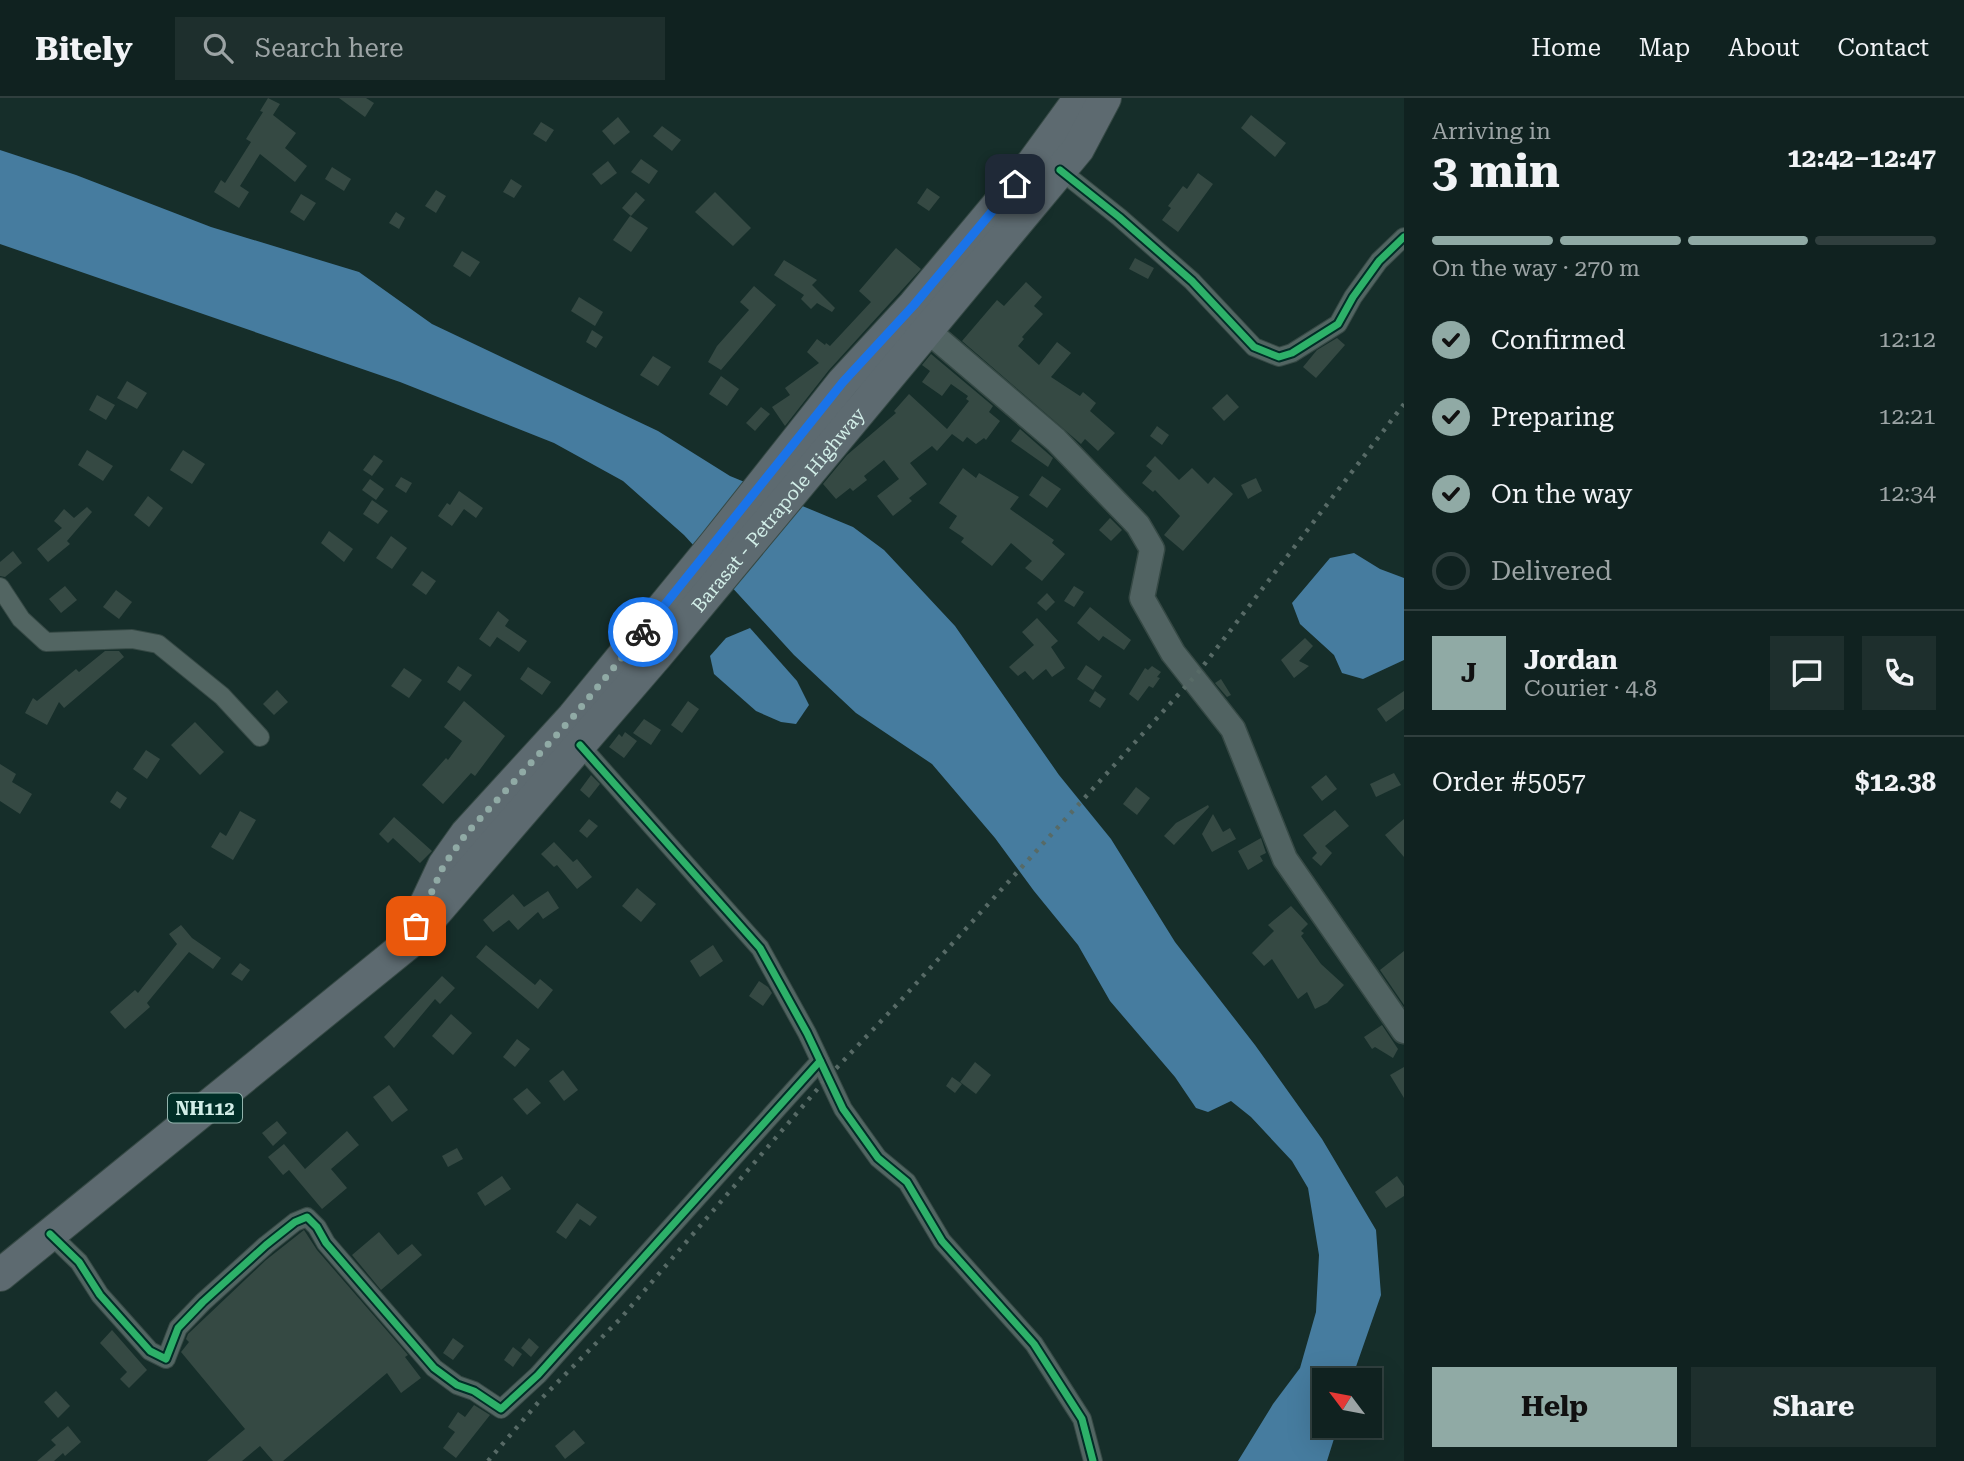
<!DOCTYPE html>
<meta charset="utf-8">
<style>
:root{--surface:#102220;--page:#1e2f2d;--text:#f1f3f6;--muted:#9ca4a5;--line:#303f3e;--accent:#90aaa5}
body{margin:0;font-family:"Roboto Serif",serif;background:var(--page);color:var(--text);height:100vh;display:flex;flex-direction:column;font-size:26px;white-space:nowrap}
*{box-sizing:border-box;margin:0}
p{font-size:23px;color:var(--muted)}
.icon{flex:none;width:38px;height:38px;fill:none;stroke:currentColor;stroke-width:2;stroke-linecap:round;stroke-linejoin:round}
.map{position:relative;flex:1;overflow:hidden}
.sheet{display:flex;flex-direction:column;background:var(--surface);width:560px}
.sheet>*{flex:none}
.needle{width:46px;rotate:302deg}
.fabs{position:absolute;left:1312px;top:1270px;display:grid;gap:14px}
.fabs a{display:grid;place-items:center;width:70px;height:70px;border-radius:0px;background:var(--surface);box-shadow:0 7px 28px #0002,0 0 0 2px var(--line);font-size:35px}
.pin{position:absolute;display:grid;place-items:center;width:60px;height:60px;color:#fff;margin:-30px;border-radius:14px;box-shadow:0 4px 10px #0006}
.courier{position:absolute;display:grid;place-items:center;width:70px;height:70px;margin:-35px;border:5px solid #1a73e8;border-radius:50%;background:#fff;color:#222;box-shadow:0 2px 9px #0007}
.head em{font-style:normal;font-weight:700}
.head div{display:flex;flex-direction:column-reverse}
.head{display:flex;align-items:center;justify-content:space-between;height:119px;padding:0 28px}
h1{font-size:46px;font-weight:700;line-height:52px}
.bar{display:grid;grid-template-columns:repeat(4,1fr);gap:10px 7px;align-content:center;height:84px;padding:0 28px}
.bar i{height:9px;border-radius:5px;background:var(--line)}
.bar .current{background:var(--accent)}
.bar p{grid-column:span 4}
.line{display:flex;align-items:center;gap:18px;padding:0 28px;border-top:2px solid var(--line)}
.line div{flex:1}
.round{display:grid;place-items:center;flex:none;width:74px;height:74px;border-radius:0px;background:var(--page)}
ol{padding:0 28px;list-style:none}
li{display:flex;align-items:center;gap:21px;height:77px}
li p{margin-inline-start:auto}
li .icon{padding:7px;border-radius:50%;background:var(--accent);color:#111;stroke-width:4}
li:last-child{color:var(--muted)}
li i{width:38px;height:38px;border:4px solid var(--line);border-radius:50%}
.cta{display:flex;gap:14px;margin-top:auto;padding:14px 28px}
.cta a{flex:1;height:80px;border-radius:0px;background:var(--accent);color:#111;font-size:28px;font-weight:700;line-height:80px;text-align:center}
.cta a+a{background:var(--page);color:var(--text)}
header{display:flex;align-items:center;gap:42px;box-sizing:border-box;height:98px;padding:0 35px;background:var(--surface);border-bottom:2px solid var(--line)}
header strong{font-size:33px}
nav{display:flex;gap:38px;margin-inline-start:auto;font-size:24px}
.search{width:490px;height:63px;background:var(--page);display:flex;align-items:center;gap:18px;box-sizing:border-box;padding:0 24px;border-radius:0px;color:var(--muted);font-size:26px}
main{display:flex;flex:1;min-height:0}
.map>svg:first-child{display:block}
</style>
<header>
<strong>Bitely</strong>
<div class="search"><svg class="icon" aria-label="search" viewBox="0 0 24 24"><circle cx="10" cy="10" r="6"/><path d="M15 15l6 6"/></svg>Search here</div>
<nav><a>Home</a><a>Map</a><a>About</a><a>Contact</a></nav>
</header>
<main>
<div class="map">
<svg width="1404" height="1363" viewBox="0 0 1404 1363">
<rect width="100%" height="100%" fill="#162e2a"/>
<g fill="#467c9f">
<polygon points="0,52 76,77 211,129 359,174 432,226 658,333 730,378 853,429 884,452 955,528 1059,677 1111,741 1175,844 1255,947 1322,1041 1376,1132 1381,1197 1351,1283 1325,1283 1325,1328 1338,1328 1327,1363 1238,1363 1273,1306 1300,1270 1316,1214 1319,1157 1308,1090 1292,1063 1251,1019 1231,1003 1208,1014 1196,1010 1175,979 1110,903 1078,847 1034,793 995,740 932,666 856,615 794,557 684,437 623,383 554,345 400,284 0,146"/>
<polygon points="1354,455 1380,471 1404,480 1404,562 1363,581 1342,575 1334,557 1300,526 1292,505 1330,460"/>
<polygon points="750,530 797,583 809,607 796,626 781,624 756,613 714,576 710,558 726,540"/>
</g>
<g fill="#354943">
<polygon points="268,0 280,6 273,17 296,35 285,50 307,68 295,84 260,56 240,88 249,94 239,110 214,94 221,82 225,85 251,44 246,41 263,14 260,13"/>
<polygon points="339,0 366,0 374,5 365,19"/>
<polygon points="1251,17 1286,45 1275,59 1241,30"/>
<polygon points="618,19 630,34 614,47 602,33"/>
<polygon points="541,24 554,32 546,44 533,36"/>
<polygon points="662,28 681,42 672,53 653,38"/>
<polygon points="641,61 658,73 649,86 631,74"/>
<polygon points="608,63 617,75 601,87 592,76"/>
<polygon points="332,69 351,81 344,93 325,81"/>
<polygon points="1198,75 1213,86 1178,134 1162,122 1171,110 1168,108 1183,88 1187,91"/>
<polygon points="511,81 522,88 514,100 503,94"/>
<polygon points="927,90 940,99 929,113 917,105"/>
<polygon points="436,92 446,98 436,115 425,108"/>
<polygon points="636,94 645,102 631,118 622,110"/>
<polygon points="715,94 751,130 733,148 695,114"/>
<polygon points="301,96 316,105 304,123 290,114"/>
<polygon points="396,114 405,120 399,131 389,125"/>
<polygon points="630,118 648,130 631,154 613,142"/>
<polygon points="896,150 921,171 829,272 785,328 772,309 790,297 785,290 819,265 807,254 817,241 825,247 826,245 830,248 871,204 859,193"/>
<polygon points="462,153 480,164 470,179 453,168"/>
<polygon points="1135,160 1154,170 1148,181 1129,171"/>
<polygon points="784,162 817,182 812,187 835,210 832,214 817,205 811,211 801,201 804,197 774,177"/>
<polygon points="1026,184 1042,199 1034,208 1043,216 1022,239 1024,241 1018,248 1039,267 1057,244 1071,255 1051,279 1080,298 1083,294 1096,305 1090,313 1115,335 1098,353 1085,341 1081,346 962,243 997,202 1004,208"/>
<polygon points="754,188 776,207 721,272 708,264 717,248 749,212 740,204"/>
<polygon points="579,199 603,214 595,228 571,213"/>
<polygon points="592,232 603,239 596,250 586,244"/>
<polygon points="1337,240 1345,247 1316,280 1303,269 1317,252"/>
<polygon points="931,256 993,308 989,314 1000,323 986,342 984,340 976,346 967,339 963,344 952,336 937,353 932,348 910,365 927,386 909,400 912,403 893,418 877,398 899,381 884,362 864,378 867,382 853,393 850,390 836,401 823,386 847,357 896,315 894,313 909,296 947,331 969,303 966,301 968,298 951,286 942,298 922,284 930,273 922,267"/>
<polygon points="653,258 671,269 658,288 640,277"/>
<polygon points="721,278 739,291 727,308 709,296"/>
<polygon points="127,283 147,295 137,311 117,300"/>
<polygon points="1227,296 1239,309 1224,323 1212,310"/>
<polygon points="97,297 115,307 106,322 89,312"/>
<polygon points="761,309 770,316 755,333 746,325"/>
<polygon points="1157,328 1169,337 1162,347 1150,338"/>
<polygon points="1020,331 1053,360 1048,369 1011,343"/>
<polygon points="87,352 113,368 103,383 78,367"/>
<polygon points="183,352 205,366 192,386 170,372"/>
<polygon points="374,357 383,363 372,378 363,372"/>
<polygon points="1155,358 1179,382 1192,370 1208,386 1214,379 1233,396 1183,453 1164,437 1180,418 1155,392 1153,394 1142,385 1152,373 1146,368"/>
<polygon points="963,370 976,380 979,375 1019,399 1010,411 1054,442 1052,445 1065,456 1042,483 1025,470 1032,463 1011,445 992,468 961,444 964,440 949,430 957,418 939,405"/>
<polygon points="1042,378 1061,391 1047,410 1029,397"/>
<polygon points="401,379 412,385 406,395 395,388"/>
<polygon points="1256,380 1262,393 1248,401 1241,387"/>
<polygon points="370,381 384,391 376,402 362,392"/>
<polygon points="459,393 483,410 476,420 464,411 452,428 438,418 447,405 450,407"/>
<polygon points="148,398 163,410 149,429 134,417"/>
<polygon points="372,402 388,413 378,426 363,416"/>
<polygon points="87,409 92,414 67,443 70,446 48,464 37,451 62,430 54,423 64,411 74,420"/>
<polygon points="1110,420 1122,432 1111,443 1099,432"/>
<polygon points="329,433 353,451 344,464 321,445"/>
<polygon points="391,438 407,450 392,471 376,460"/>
<polygon points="13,453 22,465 5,479 0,478 0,464"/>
<polygon points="422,473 436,483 426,497 412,487"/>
<polygon points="65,488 77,502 61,515 49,501"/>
<polygon points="1074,488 1084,494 1074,509 1064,503"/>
<polygon points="116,492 132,504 119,521 103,509"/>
<polygon points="1047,495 1055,504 1046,513 1037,505"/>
<polygon points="1090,509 1131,542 1124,552 1103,538 1099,543 1077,525"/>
<polygon points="498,513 509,522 505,528 527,543 519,554 497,539 490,549 479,541"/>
<polygon points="1037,520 1058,543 1051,549 1065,570 1052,579 1046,571 1033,582 1025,573 1018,578 1009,569 1034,547 1022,534"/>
<polygon points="1305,540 1313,548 1299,563 1309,568 1294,580 1281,562"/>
<polygon points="105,553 119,553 124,559 64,610 59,604 47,627 25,615 33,600 37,603 76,571 79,574"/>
<polygon points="1086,567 1102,578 1093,592 1077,581"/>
<polygon points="458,568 472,577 460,593 447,584"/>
<polygon points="1152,568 1161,574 1157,579 1160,580 1153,590 1149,588 1138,603 1129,596 1145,570 1148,572"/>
<polygon points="528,569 551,584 542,597 520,581"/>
<polygon points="404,570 422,582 409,600 391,588"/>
<polygon points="1221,581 1231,597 1227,599 1215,585"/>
<polygon points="277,592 288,604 274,617 263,606"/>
<polygon points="1095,593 1106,601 1100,610 1089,603"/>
<polygon points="1404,593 1404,611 1386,624 1377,611"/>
<polygon points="464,603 505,638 475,678 471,675 443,706 422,687 446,660 448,662 462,643 444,629"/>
<polygon points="688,603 699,611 682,635 671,627"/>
<polygon points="644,621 661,632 651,647 633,635"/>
<polygon points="195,624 224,654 200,677 171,647"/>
<polygon points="625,634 637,643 624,660 609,649 619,636 622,639"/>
<polygon points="146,652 160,661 147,681 133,671"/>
<polygon points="0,666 16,676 12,684 32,696 20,716 0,703"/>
<polygon points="1394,675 1401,687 1376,699 1370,686"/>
<polygon points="591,677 600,686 589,700 580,692"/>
<polygon points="1326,677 1337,691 1322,703 1311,689"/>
<polygon points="1136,689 1150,700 1137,717 1123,706"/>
<polygon points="117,693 127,700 120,711 110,704"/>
<polygon points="1208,707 1209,709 1174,747 1164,738 1176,725"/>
<polygon points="1335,712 1349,728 1325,748 1332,755 1321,768 1312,760 1317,755 1303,737"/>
<polygon points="240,713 256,722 233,762 211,749 220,734 226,738"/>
<polygon points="1213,716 1223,734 1230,730 1236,741 1212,754 1202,736"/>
<polygon points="394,719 432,753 420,765 393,740 388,745 379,736"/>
<polygon points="589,721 598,728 587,740 579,733"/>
<polygon points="1404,721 1404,759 1385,737"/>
<polygon points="1261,740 1266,755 1260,758 1263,763 1248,772 1238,753"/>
<polygon points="554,744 573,764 577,761 592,779 577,791 557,767 554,769 541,756"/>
<polygon points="637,790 656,806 641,824 622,808"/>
<polygon points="548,793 559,810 543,821 538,814 518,832 509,822 493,834 483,822 513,796 524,809"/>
<polygon points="1291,808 1308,826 1301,833 1304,835 1301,838 1321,866 1344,887 1327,905 1315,911 1307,894 1298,901 1272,861 1264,868 1252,855 1274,833 1268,827"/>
<polygon points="181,827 192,840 221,860 213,871 189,854 147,905 150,909 125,931 110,914 135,892 138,895 177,846 169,836"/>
<polygon points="486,847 535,887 540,881 553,892 538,911 476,859"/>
<polygon points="713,847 723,863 700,879 690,863"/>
<polygon points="1404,853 1404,907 1380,872"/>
<polygon points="240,865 250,872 242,883 231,876"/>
<polygon points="442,878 455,890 440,906 435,901 394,950 384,939"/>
<polygon points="759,883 768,889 772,895 763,908 749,898"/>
<polygon points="451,916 472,935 453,957 432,938"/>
<polygon points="1382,927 1398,951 1393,960 1375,949 1372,951 1364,939"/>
<polygon points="517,941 530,951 515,969 503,959"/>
<polygon points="975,964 991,977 976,996 960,984"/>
<polygon points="1404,969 1404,1000 1390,977"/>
<polygon points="563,972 578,992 564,1003 549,983"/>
<polygon points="952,979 962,986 955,995 946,988"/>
<polygon points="389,987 408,1012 392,1024 373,999"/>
<polygon points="527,990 541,1005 527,1017 513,1001"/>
<polygon points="277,1023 287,1035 273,1048 262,1035"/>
<polygon points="347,1033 359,1047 331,1071 347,1090 322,1111 289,1072 283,1077 268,1059 284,1046 305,1071"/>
<polygon points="457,1050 463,1061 448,1069 442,1058"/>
<polygon points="502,1078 511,1091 485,1108 477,1095"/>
<polygon points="1397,1078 1404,1088 1404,1098 1386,1110 1375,1094"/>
<polygon points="577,1105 597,1119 590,1128 580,1121 566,1141 556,1134"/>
<polygon points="304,1132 317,1152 408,1257 405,1259 421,1280 401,1295 387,1275 283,1363 273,1363 260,1348 242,1363 207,1363 245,1331 181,1254 189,1244 186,1241 188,1236 266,1162"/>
<polygon points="379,1134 398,1157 412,1146 422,1157 381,1192 352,1157"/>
<polygon points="112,1232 147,1272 129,1290 120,1281 127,1274 100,1245"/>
<polygon points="453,1240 464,1248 453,1262 443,1255"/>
<polygon points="529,1240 539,1249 531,1259 521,1250"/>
<polygon points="513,1249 522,1256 513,1269 504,1262"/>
<polygon points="56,1293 70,1308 58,1320 44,1304"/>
<polygon points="474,1307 490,1317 456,1360 443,1350 455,1334 448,1329 458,1314 465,1319"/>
<polygon points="68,1328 81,1344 65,1358 63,1355 54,1363 37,1363 56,1347 51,1342"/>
<polygon points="574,1332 585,1345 565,1361 555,1348"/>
</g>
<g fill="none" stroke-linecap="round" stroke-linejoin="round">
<defs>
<g id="street">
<polyline points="1060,72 1119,119 1192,183 1254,249 1279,259 1292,255 1338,226 1353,199 1379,163 1404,139"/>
<polyline points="0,489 21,521 46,544 132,541 158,546 222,598 260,639"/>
<polyline points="580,647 760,850 807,935 843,1011 878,1060 907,1084 942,1143 1034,1246 1082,1321 1093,1363"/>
<polyline points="50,1136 79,1164 100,1197 150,1253 166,1261 178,1230 203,1204 266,1147 295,1124 307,1119 317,1129 326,1145 434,1270 457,1287 474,1293 501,1311 538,1277 820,963"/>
</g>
<polyline id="secondary" points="927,232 1056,342 1138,427 1152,451 1142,500 1173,555 1233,631 1285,761 1404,933"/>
<g id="highway">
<polyline points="422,814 444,767 466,736 573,619 714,447 843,284 914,207 1032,66 1080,0"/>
<path id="s1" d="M0 1177 410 844 658 556 1078 51 1105 0"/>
</g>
</defs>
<use href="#street" stroke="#364945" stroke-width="20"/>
<use href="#secondary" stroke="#364945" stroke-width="27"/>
<use href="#highway" stroke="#364945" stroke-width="34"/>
<use href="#street" stroke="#526562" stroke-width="18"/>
<use href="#secondary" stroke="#516362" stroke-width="24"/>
<use href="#highway" stroke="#5d6a70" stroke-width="32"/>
<polyline stroke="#576a66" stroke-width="4.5" stroke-dasharray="3.5 7" stroke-linecap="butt" points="488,1363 542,1300 621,1220 827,980 903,900 1197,576 1404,306"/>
<defs>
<g id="cycleway">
<polyline points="1060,72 1119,119 1192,183 1254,249 1279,259 1292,255 1338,226 1353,199 1379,163 1404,139"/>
<polyline points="580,647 760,850 807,935 843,1011 878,1060 907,1084 942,1143 1034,1246 1082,1321 1093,1363"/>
<polyline points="50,1136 79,1164 100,1197 150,1253 166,1261 178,1230 203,1204 266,1147 295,1124 307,1119 317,1129 326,1145 434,1270 457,1287 474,1293 501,1311 538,1277 820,963"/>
</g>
</defs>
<use href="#cycleway" stroke="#002e27" stroke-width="11"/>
<use href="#cycleway" stroke="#2db169" stroke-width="7"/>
</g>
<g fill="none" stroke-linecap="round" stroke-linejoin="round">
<polyline stroke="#90aaa5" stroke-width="7" stroke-dasharray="0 12.6" points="416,828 444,767 466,736 573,619 643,534"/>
<polyline stroke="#1a73e8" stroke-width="9" points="643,534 843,284 914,207 1015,86"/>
</g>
<g text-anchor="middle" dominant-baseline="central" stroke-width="6" stroke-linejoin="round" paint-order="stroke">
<rect fill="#002e27" stroke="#92b4ad" stroke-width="2" x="168" y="995.5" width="74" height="29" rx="5"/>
<g font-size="18" font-weight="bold" fill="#d1ede7">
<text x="205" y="1010">NH112</text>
</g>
<g font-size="19" fill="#d1ede7" stroke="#002e27">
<text stroke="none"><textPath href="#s1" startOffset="1096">Barasat - Petrapole Highway</textPath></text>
</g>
</g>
</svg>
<div class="fabs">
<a><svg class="needle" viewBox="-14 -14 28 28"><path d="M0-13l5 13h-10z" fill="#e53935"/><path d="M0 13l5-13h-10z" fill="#9ca4a5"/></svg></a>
</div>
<div class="pin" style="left:416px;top:828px;background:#ea580c"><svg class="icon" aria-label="bag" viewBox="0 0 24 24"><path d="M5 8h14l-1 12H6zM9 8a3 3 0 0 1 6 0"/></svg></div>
<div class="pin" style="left:1015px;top:86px;background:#1f2937"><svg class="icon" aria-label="home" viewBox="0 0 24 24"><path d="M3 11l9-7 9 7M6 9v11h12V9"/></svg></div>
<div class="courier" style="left:643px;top:534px"><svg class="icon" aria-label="bike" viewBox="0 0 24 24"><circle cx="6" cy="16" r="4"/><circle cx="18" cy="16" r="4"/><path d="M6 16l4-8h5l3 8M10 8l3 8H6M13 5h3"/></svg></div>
</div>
<section class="sheet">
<div class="head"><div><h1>3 min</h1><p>Arriving in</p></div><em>12:42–12:47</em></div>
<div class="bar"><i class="current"></i><i class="current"></i><i class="current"></i><i></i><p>On the way · 270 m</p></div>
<ol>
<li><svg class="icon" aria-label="check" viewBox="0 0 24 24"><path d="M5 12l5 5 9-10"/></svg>Confirmed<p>12:12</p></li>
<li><svg class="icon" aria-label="check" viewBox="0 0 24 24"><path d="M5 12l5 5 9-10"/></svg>Preparing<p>12:21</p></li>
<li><svg class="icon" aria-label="check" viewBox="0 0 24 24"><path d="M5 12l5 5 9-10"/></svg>On the way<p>12:34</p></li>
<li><i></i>Delivered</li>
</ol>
<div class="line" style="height:126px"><b class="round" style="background:var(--accent);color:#111">J</b><div><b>Jordan</b><p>Courier · 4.8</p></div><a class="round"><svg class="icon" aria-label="chat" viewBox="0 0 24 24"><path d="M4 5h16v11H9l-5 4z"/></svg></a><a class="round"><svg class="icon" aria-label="phone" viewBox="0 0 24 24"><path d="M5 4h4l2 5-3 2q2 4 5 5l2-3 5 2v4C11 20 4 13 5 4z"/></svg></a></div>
<div class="line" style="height:91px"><div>Order #5057</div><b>$12.38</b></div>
<div class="cta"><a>Help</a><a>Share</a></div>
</section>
</main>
